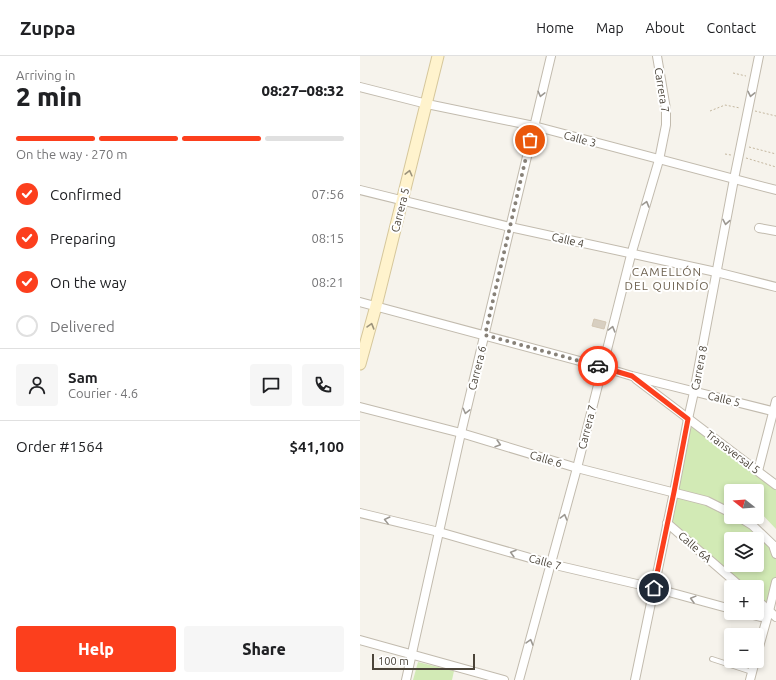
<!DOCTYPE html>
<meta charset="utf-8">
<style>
:root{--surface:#fff;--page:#f6f6f6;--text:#202124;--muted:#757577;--line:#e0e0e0;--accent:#fc3f1d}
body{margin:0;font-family:Ubuntu,sans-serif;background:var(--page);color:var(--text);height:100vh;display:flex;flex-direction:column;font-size:15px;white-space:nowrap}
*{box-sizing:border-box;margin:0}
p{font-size:13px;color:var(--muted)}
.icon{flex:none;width:22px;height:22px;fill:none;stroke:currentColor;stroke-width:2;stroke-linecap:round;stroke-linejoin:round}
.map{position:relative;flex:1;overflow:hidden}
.drawer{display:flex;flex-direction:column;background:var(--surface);width:360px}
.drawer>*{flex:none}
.needle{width:26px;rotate:287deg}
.fabs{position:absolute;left:364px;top:428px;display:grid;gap:8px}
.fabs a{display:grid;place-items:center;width:40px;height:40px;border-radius:4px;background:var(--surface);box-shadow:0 2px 6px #0003;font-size:20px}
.scale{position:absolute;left:12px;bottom:10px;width:103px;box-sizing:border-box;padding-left:4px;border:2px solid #4b4439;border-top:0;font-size:11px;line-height:14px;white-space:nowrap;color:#4b4439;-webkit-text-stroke:3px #fff;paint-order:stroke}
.pin{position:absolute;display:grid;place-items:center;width:34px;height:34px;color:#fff;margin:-17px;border:2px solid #fff;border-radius:50%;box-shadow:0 1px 4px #0007}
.courier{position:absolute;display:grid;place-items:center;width:40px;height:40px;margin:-20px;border:3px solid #fc3f1d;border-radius:50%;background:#fff;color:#222;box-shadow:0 1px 5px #0007}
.summary em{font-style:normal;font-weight:800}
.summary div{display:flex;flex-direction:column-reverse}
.summary{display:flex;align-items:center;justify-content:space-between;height:68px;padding:0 16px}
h1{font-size:26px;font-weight:800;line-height:30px}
.bar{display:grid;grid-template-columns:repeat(4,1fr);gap:6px 4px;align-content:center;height:48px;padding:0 16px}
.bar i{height:5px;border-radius:3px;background:var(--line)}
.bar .selected{background:var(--accent)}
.bar p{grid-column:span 4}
.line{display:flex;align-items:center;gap:10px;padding:0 16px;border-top:1px solid var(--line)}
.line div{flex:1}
.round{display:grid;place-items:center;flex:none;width:42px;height:42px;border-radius:4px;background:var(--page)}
ol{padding:0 16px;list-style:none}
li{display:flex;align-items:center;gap:12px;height:44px}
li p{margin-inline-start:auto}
li .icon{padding:4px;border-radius:50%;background:var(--accent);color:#fff;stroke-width:4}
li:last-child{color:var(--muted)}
li i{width:22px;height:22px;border:2px solid var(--line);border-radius:50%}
.cta{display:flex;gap:8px;margin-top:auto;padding:8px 16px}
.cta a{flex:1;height:46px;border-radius:4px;background:var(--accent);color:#fff;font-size:16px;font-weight:800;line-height:46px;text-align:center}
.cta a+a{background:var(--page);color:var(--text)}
header{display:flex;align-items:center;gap:24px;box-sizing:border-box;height:56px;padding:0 20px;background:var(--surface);border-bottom:1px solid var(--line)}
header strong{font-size:19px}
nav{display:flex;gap:22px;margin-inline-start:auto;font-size:14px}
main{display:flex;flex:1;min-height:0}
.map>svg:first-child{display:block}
</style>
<header>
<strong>Zuppa</strong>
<nav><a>Home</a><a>Map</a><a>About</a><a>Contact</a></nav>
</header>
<main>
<section class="drawer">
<div class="summary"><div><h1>2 min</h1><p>Arriving in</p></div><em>08:27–08:32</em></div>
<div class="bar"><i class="selected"></i><i class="selected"></i><i class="selected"></i><i></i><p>On the way · 270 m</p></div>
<ol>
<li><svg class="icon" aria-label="check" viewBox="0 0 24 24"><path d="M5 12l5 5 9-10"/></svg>Confirmed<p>07:56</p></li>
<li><svg class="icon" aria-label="check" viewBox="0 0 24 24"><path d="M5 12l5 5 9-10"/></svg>Preparing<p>08:15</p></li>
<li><svg class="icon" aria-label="check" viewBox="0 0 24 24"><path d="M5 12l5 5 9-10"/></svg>On the way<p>08:21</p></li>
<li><i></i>Delivered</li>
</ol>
<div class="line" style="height:72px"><a class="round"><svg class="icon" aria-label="person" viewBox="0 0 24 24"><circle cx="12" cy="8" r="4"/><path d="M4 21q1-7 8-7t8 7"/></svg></a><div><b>Sam</b><p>Courier · 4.6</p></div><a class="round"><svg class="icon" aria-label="chat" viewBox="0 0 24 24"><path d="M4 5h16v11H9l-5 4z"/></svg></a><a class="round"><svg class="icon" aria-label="phone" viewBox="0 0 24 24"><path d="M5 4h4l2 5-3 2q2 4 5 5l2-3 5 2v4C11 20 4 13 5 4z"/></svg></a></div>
<div class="line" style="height:52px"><div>Order #1564</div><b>$41,100</b></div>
<div class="cta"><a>Help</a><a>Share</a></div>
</section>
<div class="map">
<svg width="416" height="624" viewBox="0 0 416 624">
<rect width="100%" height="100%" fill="#f6f3ec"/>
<g fill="#d2eab5" fill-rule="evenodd">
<path d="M329 364 416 429V473L397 453V435H371V461H379L392 469 416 498V526L409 555 397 544V531H381L307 467ZM371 483H397V509H371Z"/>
<polygon points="58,606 94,615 92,624 53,624"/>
</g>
<polygon fill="#d8cfc1" stroke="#d3c7b4" points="234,263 246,266 244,273 232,270"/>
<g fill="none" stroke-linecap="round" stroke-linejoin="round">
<defs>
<polyline id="lane" points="352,603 392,616"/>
<g id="street">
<polyline points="0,31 67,48 174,70 416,134"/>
<polyline points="0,134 150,171 356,216 416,231"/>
<polyline points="399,172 416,175"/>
<polyline points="0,246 242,311 272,320 416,356"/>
<polyline points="276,323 416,429"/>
<polyline points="0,351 101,377 217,412 347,445 371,457"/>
<polyline points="398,415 416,345"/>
<polyline points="0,457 79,476 191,508 294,532 371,553"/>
<polyline points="379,461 392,469 413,489 416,498"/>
<polyline points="307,467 381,531"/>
<polyline points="397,544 416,561"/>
<polyline points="385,557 401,561 406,560 409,556"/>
<polyline points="0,584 144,624"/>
<polyline points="397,598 409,555 416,526"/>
<polyline points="46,624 101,377 191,0"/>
<polyline points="159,624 217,412 271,199 299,104 306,69 306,53 297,0"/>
<polyline points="275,624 314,436 328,363 334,336 374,123 399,0"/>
<polyline points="390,624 395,605"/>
</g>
<polyline id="secondary" points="0,308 16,250 78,0"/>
</defs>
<use href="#lane" stroke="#c2bbae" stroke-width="6"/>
<use href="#street" stroke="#c2bbae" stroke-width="10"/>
<use href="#secondary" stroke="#d6c79b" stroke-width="13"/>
<g stroke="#c4b79f" stroke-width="1" stroke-dasharray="2 2" stroke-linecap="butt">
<polyline points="373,17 386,20"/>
<polyline points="350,55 365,49 380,52"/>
<polyline points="395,55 416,60"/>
<polyline points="389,91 416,98"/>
<polyline points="365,98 371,99"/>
<polyline points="386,102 416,111"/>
</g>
<use href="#lane" stroke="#fff" stroke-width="4"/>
<use href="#street" stroke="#fff" stroke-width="8"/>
<use href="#secondary" stroke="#fff3cd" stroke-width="11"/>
</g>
<defs><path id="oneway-chevron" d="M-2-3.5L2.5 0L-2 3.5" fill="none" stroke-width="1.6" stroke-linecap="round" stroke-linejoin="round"/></defs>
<g stroke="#9c9892">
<use href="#oneway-chevron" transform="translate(181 38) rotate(104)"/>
<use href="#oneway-chevron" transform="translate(391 38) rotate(102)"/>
<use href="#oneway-chevron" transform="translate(286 148) rotate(-74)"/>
<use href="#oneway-chevron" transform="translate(366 166) rotate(100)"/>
<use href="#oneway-chevron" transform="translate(252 273) rotate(-75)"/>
<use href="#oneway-chevron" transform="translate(106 355) rotate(104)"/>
<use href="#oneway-chevron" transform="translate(138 388) rotate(17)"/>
<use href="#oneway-chevron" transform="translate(204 461) rotate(-75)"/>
<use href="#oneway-chevron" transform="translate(27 464) rotate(-166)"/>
<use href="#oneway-chevron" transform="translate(153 497) rotate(-164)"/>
<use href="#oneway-chevron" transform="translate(333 543) rotate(-165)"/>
<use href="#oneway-chevron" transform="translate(170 586) rotate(-74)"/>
</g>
<g stroke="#9c937c">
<use href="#oneway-chevron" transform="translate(49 117) rotate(-76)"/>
<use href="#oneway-chevron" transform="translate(11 270) rotate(-74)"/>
</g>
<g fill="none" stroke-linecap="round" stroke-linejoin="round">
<polyline stroke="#878178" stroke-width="4" stroke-dasharray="0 7.2" points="170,84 125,279 238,310"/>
<polyline stroke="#fc3f1d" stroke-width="5" points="238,310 272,320 328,363 314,436 294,532"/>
</g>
<g text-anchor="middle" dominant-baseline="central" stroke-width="4" stroke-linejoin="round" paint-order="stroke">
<g font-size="11" fill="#4b4439" stroke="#fff">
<text transform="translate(302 34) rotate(81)">Carrera 7</text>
<text transform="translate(220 83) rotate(15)">Calle 3</text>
<text transform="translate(40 154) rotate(-76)">Carrera 5</text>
<text transform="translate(208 184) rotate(13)">Calle 4</text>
<text transform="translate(117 312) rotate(-76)">Carrera 6</text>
<text transform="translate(339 312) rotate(-79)">Carrera 8</text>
<text transform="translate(364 343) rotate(14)">Calle 5</text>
<text transform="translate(227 371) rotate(-76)">Carrera 7</text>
<text transform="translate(373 396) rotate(37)">Transversal 5</text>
<text transform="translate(186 403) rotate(17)">Calle 6</text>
<text transform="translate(335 491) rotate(41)">Calle 6A</text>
<text transform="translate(185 506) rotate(15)">Calle 7</text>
</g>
<g font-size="12" letter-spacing="1" fill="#6e6250" stroke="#fff">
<text x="307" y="215">CAMELLÓN<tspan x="307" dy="14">DEL QUINDÍO</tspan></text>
</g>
</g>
</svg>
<div class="fabs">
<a><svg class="needle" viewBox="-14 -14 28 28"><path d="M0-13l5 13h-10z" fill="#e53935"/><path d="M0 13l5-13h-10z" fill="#757577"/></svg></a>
<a><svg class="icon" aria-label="layers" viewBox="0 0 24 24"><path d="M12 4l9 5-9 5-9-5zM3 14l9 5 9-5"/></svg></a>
<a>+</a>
<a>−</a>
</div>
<div class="scale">100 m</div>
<div class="pin" style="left:170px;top:84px;background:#ea580c"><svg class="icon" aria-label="bag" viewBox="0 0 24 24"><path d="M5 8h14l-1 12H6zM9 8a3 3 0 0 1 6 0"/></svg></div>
<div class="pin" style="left:294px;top:532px;background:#1f2937"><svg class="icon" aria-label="home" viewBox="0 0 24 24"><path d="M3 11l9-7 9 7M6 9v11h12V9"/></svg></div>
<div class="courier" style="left:238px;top:310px"><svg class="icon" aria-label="car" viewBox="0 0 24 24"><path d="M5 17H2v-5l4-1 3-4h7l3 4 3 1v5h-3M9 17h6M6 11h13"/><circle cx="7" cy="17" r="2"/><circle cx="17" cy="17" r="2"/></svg></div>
</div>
</main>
